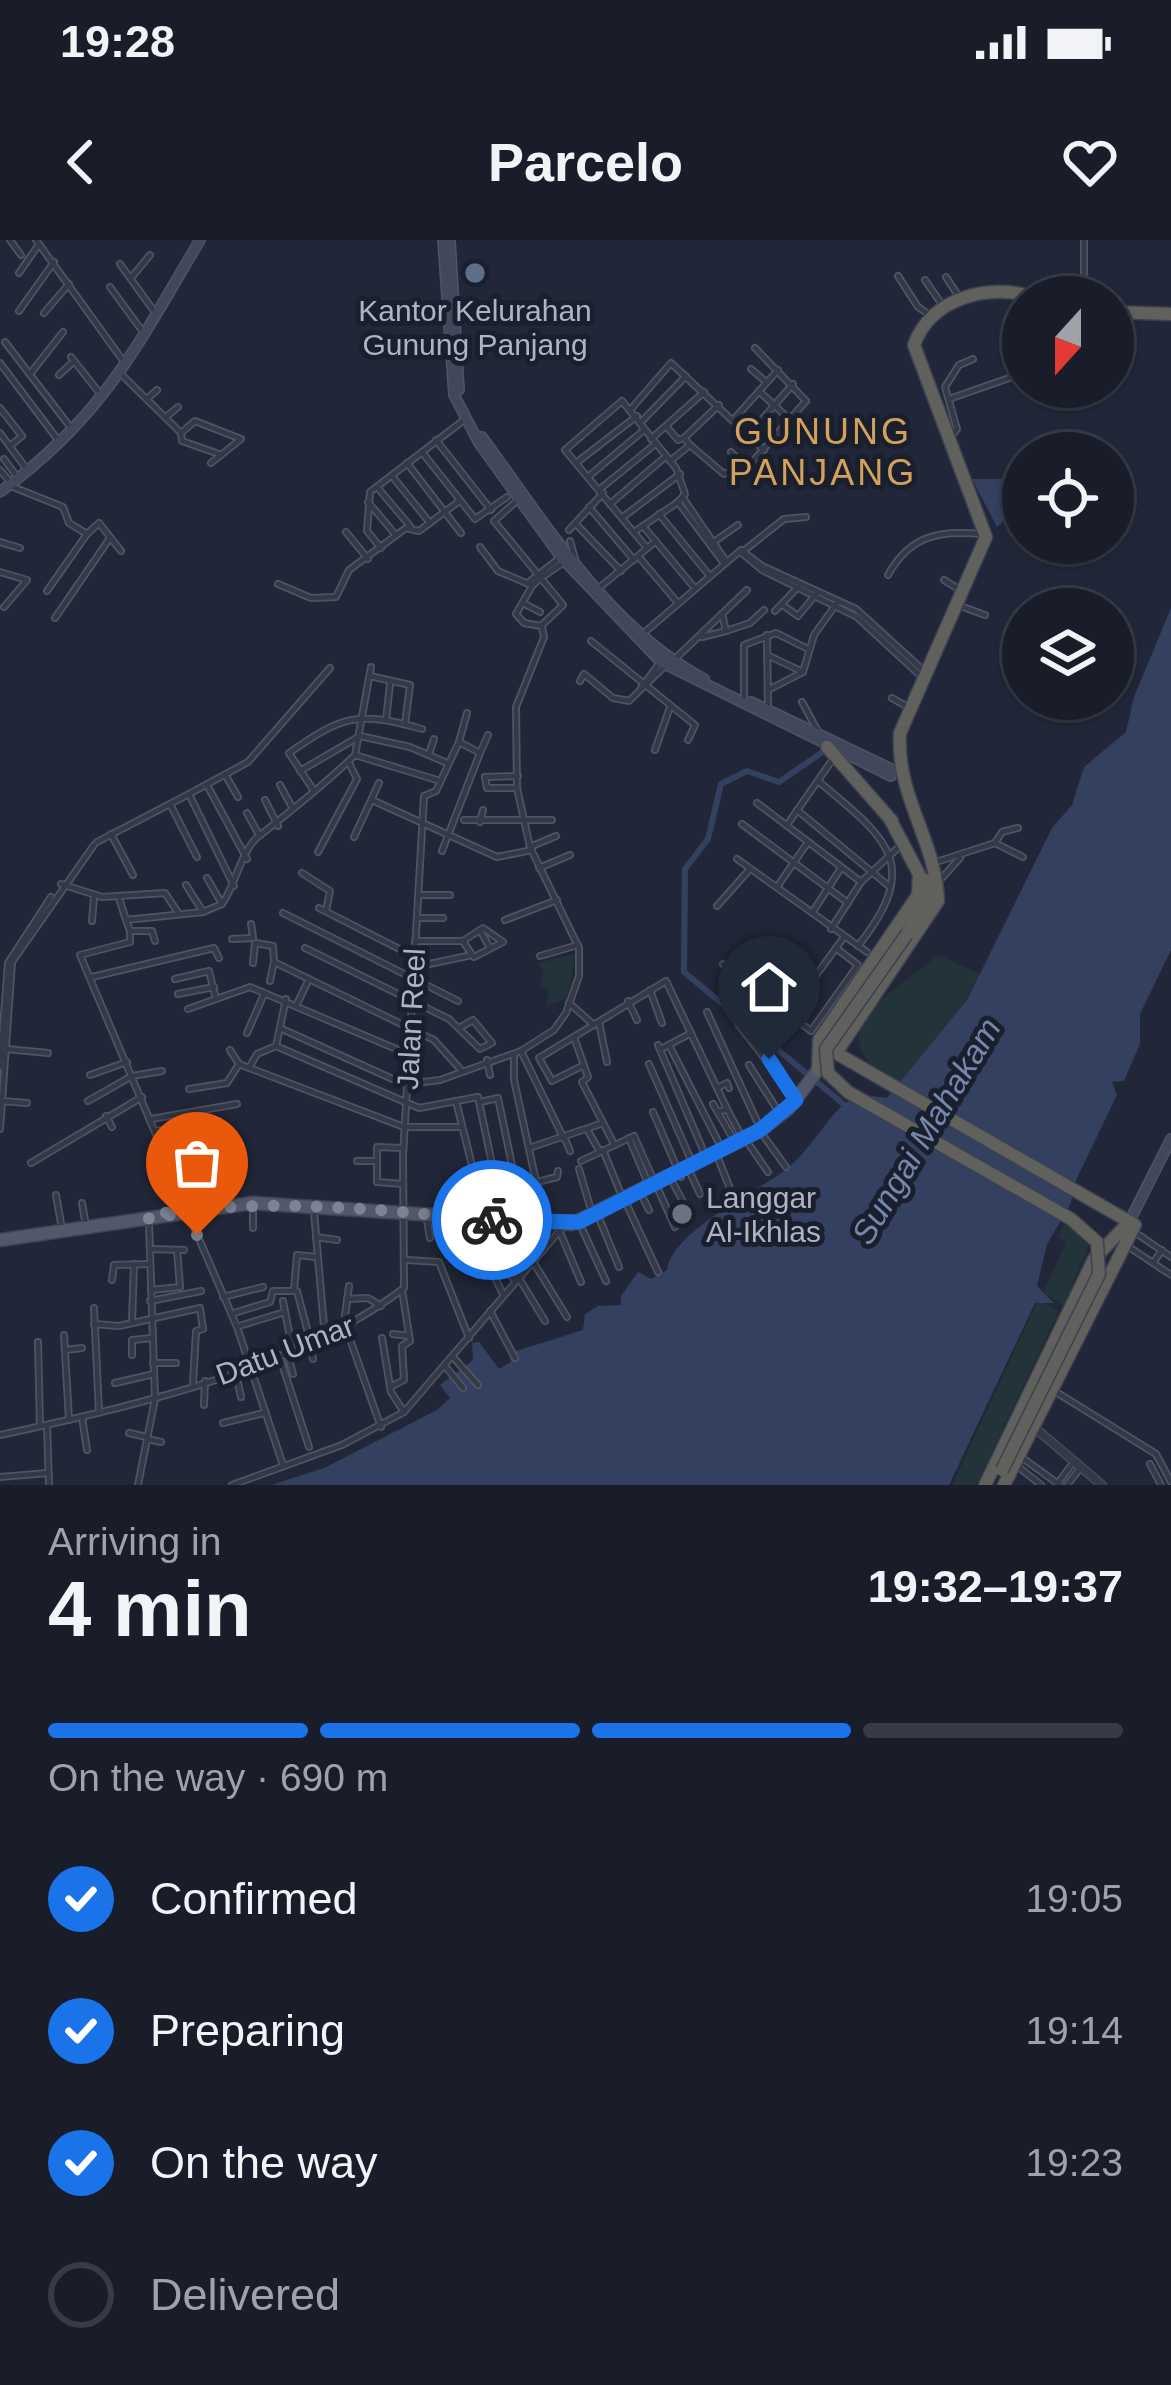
<!DOCTYPE html>
<meta charset="utf-8">
<style>
:root{--surface:#191d2a;--page:#262a36;--text:#f1f3f6;--muted:#9fa2a8;--line:#373b47;--accent:#1a73e8}
body{margin:0;font-family:Helvetica,sans-serif;background:var(--page);color:var(--text);height:100vh;display:flex;flex-direction:column;font-size:45px;white-space:nowrap}
*{box-sizing:border-box;margin:0}
p{font-size:39px;color:var(--muted)}
.icon{flex:none;width:66px;height:66px;fill:none;stroke:currentColor;stroke-width:2;stroke-linecap:round;stroke-linejoin:round}
.map{position:relative;height:1245px;overflow:hidden}
.drawer{display:flex;flex-direction:column;background:var(--surface);flex:1}
.drawer>*{flex:none}
.needle{width:78px;rotate:201deg}
.controls{position:absolute;left:1002px;top:36px;display:grid;gap:24px}
.controls a{display:grid;place-items:center;width:132px;height:132px;border-radius:50%;background:var(--surface);box-shadow:0 3px 9px #0004,0 0 0 3px var(--line);font-size:60px}
.pin{position:absolute;display:grid;place-items:center;width:102px;height:102px;color:#fff;margin:-123px -51px;border-radius:50% 50% 50% 0;rotate:-45deg;box-shadow:0 0 12px #0007}
.pin .icon{rotate:45deg}
.courier{position:absolute;display:grid;place-items:center;width:120px;height:120px;margin:-60px;border:9px solid #1a73e8;border-radius:50%;background:#fff;color:#222;box-shadow:0 3px 15px #0007}
.headline em{font-style:normal;font-weight:700}
.headline div{display:flex;flex-direction:column-reverse}
.headline{display:flex;align-items:center;justify-content:space-between;height:204px;padding:0 48px}
h1{font-size:78px;font-weight:700;line-height:90px}
.bar{display:grid;grid-template-columns:repeat(4,1fr);gap:18px 12px;align-content:center;height:144px;padding:0 48px}
.bar i{height:15px;border-radius:9px;background:var(--line)}
.bar .on{background:var(--accent)}
.bar p{grid-column:span 4}
ol{padding:0 48px;list-style:none}
li{display:flex;align-items:center;gap:36px;height:132px}
li p{margin-inline-start:auto}
li .icon{padding:12px;border-radius:50%;background:var(--accent);color:#fff;stroke-width:4}
li:last-child{color:var(--muted)}
li i{width:66px;height:66px;border:6px solid var(--line);border-radius:50%}
.status{display:flex;justify-content:space-between;align-items:center;height:84px;padding:0 60px;background:var(--surface);direction:ltr}
.status svg{height:33px;fill:currentColor}
header{display:flex;justify-content:space-between;align-items:center;height:156px;padding:0 48px;background:var(--surface);font-size:54px;font-weight:700}
.map>svg:first-child{display:block}
</style>
<div class="status"><b>19:28</b><svg viewBox="0 0 49 12"><path d="M0 12V9h3v3zM5 12V6h3v6zM10 12V3h3v9zM15 12V0h3v12zM26 1h20v11H26zM47 4h2v5h-2z"/></svg></div>
<header><svg class="icon" aria-label="back" viewBox="0 0 24 24"><path d="M15 5l-7 7 7 7"/></svg>Parcelo<svg class="icon" aria-label="heart" viewBox="0 0 24 24"><path d="M12 20l-8-8c-3-5 5-10 8-4 3-6 11-1 8 4z"/></svg></header>
<div class="map">
<svg width="1171" height="1245" viewBox="0 0 1171 1245">
<rect width="100%" height="100%" fill="#212738"/>
<g fill="#223339">
<polygon points="576,714 567,759 546,766 549,750 540,744 544,731 537,723"/>
<path d="M938 715 981 734 949 788 898 845C810 793 891 755 938 715Z"/>
<polygon points="1064,984 1090,1002 1064,1066 1043,1053 1066,1003 1058,996"/>
<polygon points="1038,1060 1059,1071 976,1245 952,1245"/>
</g>
<g fill="#34405f">
<polygon points="972,239 1023,239 1023,263 997,287"/>
<path d="M1171 368V710L1140 774V804L1124 841 1112 842 1117 855 1076 940 1070 965 1047 1004 1037 1046 1054 1063H1035L949 1245H271L324 1228 437 1170 450 1158 440 1145 473 1120 472 1103 479 1102 499 1129 511 1122 510 1113 583 1090 585 1074 598 1066 621 1065V1056L638 1032 651 1039 667 1030C672 993 749 955 780 934 812 912 826 875 850 860 862 852 874 857 887 858L967 760 1052 588 1072 565 1084 527 1126 492 1134 457Z"/>
</g>
<g fill="none" stroke-linecap="round" stroke-linejoin="round">
<polyline stroke="#34405f" stroke-width="6" points="827,509 779,542 747,531 721,544 708,599 685,629 684,732 847,867"/>
<defs>
<g id="minor">
<polyline points="10,0 21,15"/>
<polyline points="36,0 124,122"/>
<polyline points="1084,0 1084,57"/>
<polyline points="120,24 156,74"/>
<polyline points="19,33 39,4"/>
<polyline points="898,36 918,67 930,75"/>
<polyline points="946,37 959,57"/>
<polyline points="131,38 150,15"/>
<polyline points="925,40 943,66"/>
<polyline points="110,47 143,92"/>
<polyline points="19,71 54,22"/>
<polyline points="44,73 69,44"/>
<polyline points="5,102 71,188"/>
<polyline points="71,117 101,155"/>
<polyline points="0,123 58,200"/>
<polyline points="751,129 765,141"/>
<polyline points="30,134 63,92"/>
<polyline points="121,134 181,193 195,181 241,199 211,223"/>
<polyline points="59,135 74,121"/>
<polyline points="759,151 789,179"/>
<polyline points="147,159 157,150"/>
<polyline points="949,159 1012,137"/>
<polyline points="0,168 22,196 10,206"/>
<polyline points="631,169 671,123 764,210"/>
<polyline points="166,177 178,167"/>
<polyline points="735,178 778,130"/>
<polyline points="641,182 686,136"/>
<polyline points="667,187 678,200 684,198"/>
<polyline points="0,193 28,231"/>
<polyline points="181,193 182,201 219,214"/>
<polyline points="749,194 793,144"/>
<polyline points="953,194 957,189 945,147 959,125 973,119"/>
<polyline points="651,199 704,152"/>
<polyline points="436,200 491,270"/>
<polyline points="690,205 724,234 754,220 806,161 755,108"/>
<polyline points="422,212 475,279 507,257"/>
<polyline points="731,212 743,224"/>
<polyline points="664,218 610,264 565,210 622,161 676,228 685,254 678,262"/>
<polyline points="4,219 18,238"/>
<polyline points="670,221 690,205 684,198 719,165"/>
<polyline points="407,223 461,293"/>
<polyline points="576,223 637,176"/>
<polyline points="0,230 11,243"/>
<polyline points="392,236 430,283"/>
<polyline points="589,236 644,190"/>
<polyline points="8,245 63,267 69,283 87,294 99,283 121,311"/>
<polyline points="377,247 410,286"/>
<polyline points="600,249 654,205"/>
<polyline points="683,258 726,321"/>
<path d="M519 259 494 281 563 365 541 386 524 383 516 374 532 346C541 337 552 330 563 323"/>
<polyline points="368,262 395,294"/>
<polyline points="678,262 723,322"/>
<polyline points="610,264 647,308"/>
<polyline points="589,267 634,320"/>
<polyline points="659,274 709,335"/>
<polyline points="623,277 680,234"/>
<polyline points="576,284 621,331"/>
<polyline points="643,286 693,346"/>
<polyline points="569,290 603,253"/>
<polyline points="346,292 368,319"/>
<polyline points="634,292 678,262"/>
<polyline points="570,301 576,322"/>
<polyline points="715,301 738,285"/>
<polyline points="0,302 20,308"/>
<polyline points="480,307 498,331 531,345"/>
<polyline points="381,308 367,291 370,252 464,180"/>
<polyline points="741,313 784,279 806,277"/>
<polyline points="742,313 762,330 857,377 923,438"/>
<polyline points="638,316 677,362"/>
<polyline points="0,332 27,340 4,367"/>
<path d="M888 335C910 295 940 290 981 294"/>
<polyline points="944,340 960,350"/>
<polyline points="529,342 561,317"/>
<polyline points="278,344 311,358 336,357 349,330 406,288 419,291 458,262"/>
<polyline points="600,347 656,301"/>
<polyline points="47,351 87,294"/>
<polyline points="525,364 540,372"/>
<polyline points="958,365 985,375"/>
<polyline points="784,366 798,376 817,353"/>
<polyline points="775,371 798,347"/>
<polyline points="722,374 726,391 750,383 764,370"/>
<polyline points="55,378 110,298"/>
<polyline points="645,392 741,310 762,326 856,369 924,431"/>
<polyline points="767,395 768,468"/>
<polyline points="702,397 726,391"/>
<polyline points="591,401 695,485 688,500"/>
<polyline points="767,415 803,432"/>
<polyline points="677,417 747,350"/>
<polyline points="370,436 410,445 405,484"/>
<polyline points="580,441 584,434 613,458 629,461 664,427"/>
<polyline points="641,448 659,424"/>
<polyline points="768,450 803,432 814,395 837,363"/>
<polyline points="892,458 906,466"/>
<polyline points="744,459 744,405 776,393 808,409"/>
<polyline points="802,462 820,495"/>
<polyline points="386,480 390,444"/>
<polyline points="655,510 670,467"/>
<polyline points="480,513 488,495"/>
<polyline points="429,514 434,499"/>
<polyline points="355,515 371,427"/>
<polyline points="300,531 360,496 410,507 447,523"/>
<polyline points="226,536 238,557"/>
<polyline points="485,537 518,536"/>
<path d="M818 541C886 598 924 623 858 706"/>
<polyline points="207,545 247,619"/>
<polyline points="280,545 292,567"/>
<polyline points="517,548 516,467 544,397 542,387"/>
<path d="M314 551 289 513C343 475 358 471 422 489"/>
<polyline points="189,554 248,522 330,428"/>
<polyline points="265,560 278,586"/>
<polyline points="372,560 497,617 532,610"/>
<polyline points="757,563 861,642"/>
<polyline points="170,564 197,617"/>
<polyline points="797,570 890,647"/>
<polyline points="247,573 259,595"/>
<polyline points="464,580 552,580"/>
<polyline points="480,582 483,570"/>
<polyline points="742,584 848,663"/>
<polyline points="787,585 835,516"/>
<polyline points="1018,588 1002,592 995,603 1023,617"/>
<polyline points="111,594 133,635"/>
<polyline points="354,597 379,543"/>
<polyline points="97,602 189,554 234,646"/>
<polyline points="530,607 556,596"/>
<polyline points="442,611 480,513 459,502 467,473"/>
<polyline points="318,612 357,539 349,523"/>
<polyline points="737,619 867,712"/>
<polyline points="933,623 995,603"/>
<polyline points="539,628 570,615"/>
<polyline points="302,633 330,651 326,671"/>
<polyline points="207,638 222,664"/>
<polyline points="940,640 960,618"/>
<polyline points="61,644 102,657 165,653 179,674"/>
<polyline points="186,645 203,672"/>
<polyline points="777,647 808,602"/>
<polyline points="419,655 450,655"/>
<polyline points="119,658 126,680"/>
<polyline points="717,666 749,630"/>
<polyline points="319,668 415,717"/>
<polyline points="283,673 458,761"/>
<polyline points="812,673 841,628"/>
<polyline points="419,678 443,678"/>
<polyline points="505,680 557,660"/>
<polyline points="92,681 94,656"/>
<polyline points="251,684 253,697"/>
<polyline points="831,689 861,642 900,606"/>
<polyline points="480,690 490,708"/>
<polyline points="130,691 130,702 80,715 187,968"/>
<polyline points="232,699 253,698"/>
<path d="M155 701 152 691H130L126 680 203 672 222 664C235 646 242 608 259 596 291 571 324 545 355 515L437 540"/>
<polyline points="463,701 483,688 503,702 474,717"/>
<polyline points="305,708 449,779 480,809 492,803 473,780 459,788"/>
<polyline points="540,716 578,705"/>
<polyline points="253,723 255,703 273,706 274,721"/>
<polyline points="723,724 811,791 858,725 836,708"/>
<polyline points="415,727 472,715 463,701 415,701"/>
<polyline points="92,737 214,708 219,718"/>
<polyline points="742,738 725,764 761,794 783,769"/>
<polyline points="175,739 209,731 216,759"/>
<polyline points="270,741 274,722 434,800 461,830"/>
<polyline points="650,750 662,783"/>
<polyline points="178,754 214,747"/>
<polyline points="628,761 637,780"/>
<polyline points="569,763 594,785"/>
<polyline points="297,764 309,739"/>
<polyline points="188,769 250,747 408,814"/>
<polyline points="707,772 761,890"/>
<polyline points="788,774 844,697"/>
<polyline points="744,777 763,753"/>
<polyline points="599,782 607,822"/>
<polyline points="738,784 793,855"/>
<polyline points="282,789 406,845"/>
<polyline points="247,793 264,754"/>
<polyline points="574,797 588,837 582,842 614,904"/>
<polyline points="658,805 706,917"/>
<polyline points="669,805 722,909"/>
<polyline points="276,806 286,759"/>
<polyline points="6,809 48,813"/>
<polyline points="661,809 691,793"/>
<polyline points="521,811 564,899"/>
<polyline points="514,814 514,840 544,978"/>
<polyline points="487,820 490,835"/>
<polyline points="239,824 404,887 461,887"/>
<polyline points="649,824 691,920"/>
<polyline points="584,825 552,841 539,818 666,741 727,869 718,872"/>
<polyline points="749,825 778,871"/>
<polyline points="0,827 8,723 51,657"/>
<polyline points="249,828 257,814 276,806 419,868 478,857 503,976"/>
<polyline points="90,835 127,822"/>
<polyline points="407,844 440,840 521,811 554,790 566,773 579,736 579,708 530,607 517,548 487,548 485,537"/>
<polyline points="717,848 727,843 729,848"/>
<polyline points="189,849 227,843 239,824 230,810"/>
<polyline points="2,861 27,863"/>
<polyline points="88,861 132,836 162,831"/>
<polyline points="456,861 485,978"/>
<polyline points="480,862 498,858 523,978"/>
<polyline points="713,864 735,902"/>
<polyline points="727,869 743,899"/>
<polyline points="653,872 681,937"/>
<polyline points="106,876 112,887"/>
<polyline points="151,879 237,864"/>
<polyline points="0,889 12,722 94,605"/>
<polyline points="156,891 219,881"/>
<polyline points="588,891 600,912"/>
<polyline points="763,895 786,927"/>
<polyline points="629,898 647,941"/>
<polyline points="565,899 570,911"/>
<polyline points="748,903 768,932"/>
<polyline points="403,908 377,907 377,942 403,944"/>
<polyline points="529,908 603,883"/>
<polyline points="603,910 621,954"/>
<polyline points="718,918 729,946"/>
<polyline points="357,921 377,921"/>
<polyline points="581,921 634,896 653,939"/>
<polyline points="31,923 142,857"/>
<polyline points="688,928 700,954"/>
<polyline points="579,929 591,970"/>
<polyline points="672,941 691,977"/>
<polyline points="537,942 557,937 558,931"/>
<polyline points="658,949 675,987"/>
<polyline points="56,955 62,989"/>
<polyline points="642,956 649,970"/>
<polyline points="82,963 86,986"/>
<polyline points="627,965 658,1032"/>
<polyline points="253,968 253,988"/>
<polyline points="314,972 325,1098"/>
<polyline points="190,978 237,1087 283,1225"/>
<polyline points="599,978 619,1027"/>
<polyline points="427,980 430,998"/>
<polyline points="579,982 606,1041"/>
<polyline points="498,985 518,1035"/>
<polyline points="530,988 540,1011"/>
<polyline points="560,992 581,1042"/>
<polyline points="1136,993 1171,1017"/>
<polyline points="316,997 337,1000"/>
<polyline points="446,997 447,981"/>
<polyline points="1126,1005 1153,1023 1162,1010"/>
<polyline points="150,1009 184,1010"/>
<polyline points="407,1020 439,1022 469,1098"/>
<polyline points="532,1020 567,1077"/>
<polyline points="1153,1023 1171,1035"/>
<polyline points="517,1035 545,1081"/>
<polyline points="112,1040 114,1025 149,1024"/>
<polyline points="151,1050 180,1047 177,1010"/>
<polyline points="294,1050 297,1015 316,1017"/>
<polyline points="503,1054 493,1034 502,1026 514,1039"/>
<polyline points="223,1057 263,1047"/>
<polyline points="347,1059 368,1058 381,1066"/>
<polyline points="150,1061 201,1051"/>
<polyline points="283,1061 292,1108"/>
<polyline points="94,1068 99,1173"/>
<polyline points="490,1071 515,1118"/>
<polyline points="231,1074 270,1062 273,1051 297,1051 311,1104"/>
<polyline points="132,1082 134,1024"/>
<polyline points="94,1084 119,1086 200,1068 203,1089 196,1091 193,1144"/>
<polyline points="239,1086 285,1072"/>
<polyline points="343,1091 349,1046"/>
<polyline points="347,1091 381,1187"/>
<polyline points="393,1094 409,1096"/>
<polyline points="64,1095 69,1180"/>
<polyline points="382,1098 391,1152 404,1172"/>
<polyline points="38,1102 40,1186"/>
<polyline points="310,1104 313,1119"/>
<polyline points="65,1110 82,1108"/>
<polyline points="287,1112 293,1134"/>
<polyline points="132,1115 132,1100 152,1098"/>
<polyline points="279,1115 309,1207"/>
<polyline points="453,1117 478,1145"/>
<polyline points="153,1123 176,1123"/>
<polyline points="445,1126 463,1148"/>
<polyline points="235,1129 241,1157"/>
<polyline points="115,1143 154,1134"/>
<polyline points="390,1147 404,1140 402,1106 410,1101 402,1050"/>
<polyline points="1056,1152 1156,1214 1171,1242"/>
<polyline points="204,1165 205,1141"/>
<polyline points="82,1177 87,1210"/>
<polyline points="223,1183 264,1173"/>
<polyline points="47,1185 49,1245"/>
<polyline points="129,1193 147,1197"/>
<path d="M0 1195C128 1168 301 1128 404 1048L403 916 424 556 436 551 459 502"/>
<polyline points="147,1199 161,1202"/>
<polyline points="1021,1217 1060,1245"/>
<polyline points="1015,1224 1041,1245"/>
<polyline points="1150,1224 1161,1245"/>
<polyline points="0,1237 48,1233"/>
<polyline points="1058,1243 1072,1224"/>
<polyline points="138,1245 155,1159 149,983"/>
<polyline points="232,1245 342,1205 404,1172 563,987"/>
<polyline points="1067,1245 1081,1227"/>
</g>
<polyline id="tertiary" points="1035,1188 1102,1245"/>
<g id="secondary">
<polyline points="443,0 454,155 479,203 561,317 661,422 891,536"/>
<polyline points="450,0 459,150"/>
<path d="M482 197C545 283 608 387 704 439"/>
<path d="M0 252C104 176 137 106 200 0"/>
<polyline points="751,462 891,529"/>
<polyline points="1129,982 1171,899"/>
</g>
<polyline id="primary" points="0,1000 252,963 572,984 761,890 789,868 821,826"/>
<g id="trunk">
<polyline points="1113,72 1171,74"/>
<polyline points="827,507 892,581"/>
<polyline points="907,694 927,658 925,640"/>
<polyline points="818,830 819,800 918,655 919,634 890,579"/>
<polyline points="848,852 1071,979"/>
<polyline points="985,1245 1094,1019 1129,982"/>
<path d="M1004 1245 1135 985 836 813 938 661C936 600 896 557 900 493L986 297 914 105C931 57 990 43 1033 57"/>
</g>
</defs>
<use href="#minor" stroke="#4f5463" stroke-width="8"/>
<use href="#tertiary" stroke="#4f5463" stroke-width="10"/>
<use href="#secondary" stroke="#4f5463" stroke-width="12"/>
<use href="#primary" stroke="#3d4352" stroke-width="15"/>
<use href="#trunk" stroke="#3c4150" stroke-width="15"/>
<use href="#minor" stroke="#343948" stroke-width="4.5"/>
<use href="#tertiary" stroke="#343948" stroke-width="8"/>
<use href="#secondary" stroke="#42485b" stroke-width="9"/>
<use href="#primary" stroke="#525869" stroke-width="12"/>
<use href="#trunk" stroke="#60605d" stroke-width="12"/>
<defs>
<g id="trunk-bridge">
<polyline points="848,852 828,833 826,809 907,694"/>
<polyline points="1002,1230 1099,1034 1097,1002 1071,979"/>
</g>
</defs>
<use href="#trunk-bridge" stroke="#3c4150" stroke-width="15" stroke-linecap="butt"/>
<use href="#trunk-bridge" stroke="#60605d" stroke-width="12"/>
</g>
<g fill="none" stroke-linecap="round" stroke-linejoin="round">
<path stroke="#7d8394" stroke-width="12" stroke-dasharray="0 21.6" d="M197 995 188 972 149 979 148 975C276 957 366 969 492 980"/>
<polyline stroke="#1a73e8" stroke-width="15" points="492,980 579,982 760,890 796,860 769,819"/>
</g>
<circle fill="#5c6f8a" stroke="#1a1f2d" stroke-width="4.5" cx="475" cy="33" r="12"/>
<circle fill="#6b7280" stroke="#1a1f2d" stroke-width="4.5" cx="682" cy="974" r="12"/>
<g text-anchor="middle" dominant-baseline="central" stroke-width="10" stroke-linejoin="round" paint-order="stroke">
<g font-size="30" fill="#afb4c5" stroke="#1a1f2d">
<text x="475" y="70">Kantor Kelurahan<tspan x="475" dy="34">Gunung Panjang</tspan></text>
<text x="706" y="957" text-anchor="start">Langgar<tspan x="706" dy="34">Al-Ikhlas</tspan></text>
</g>
<g font-size="30" fill="#afb4c5" stroke="#1a1f2d">
<text transform="translate(411 779) rotate(-87)">Jalan Reel</text>
<text transform="translate(285 1110) rotate(-21)">Datu Umar</text>
</g>
<g font-size="33" font-style="italic" fill="#7686ad" stroke="#1a1f2d">
<text transform="translate(926 891) rotate(-59)">Sungai Mahakam</text>
</g>
<g font-size="36" letter-spacing="3" fill="#d3a15c" stroke="#1a1f2d">
<text x="823" y="191">GUNUNG<tspan x="823" dy="41">PANJANG</tspan></text>
</g>
</g>
</svg>
<div class="controls">
<a><svg class="needle" viewBox="-14 -14 28 28"><path d="M0-13l5 13h-10z" fill="#e53935"/><path d="M0 13l5-13h-10z" fill="#9fa2a8"/></svg></a>
<a><svg class="icon" aria-label="locate" viewBox="0 0 24 24"><circle cx="12" cy="12" r="6"/><path d="M12 2v4M12 18v4M2 12h4M18 12h4"/></svg></a>
<a><svg class="icon" aria-label="layers" viewBox="0 0 24 24"><path d="M12 4l9 5-9 5-9-5zM3 14l9 5 9-5"/></svg></a>
</div>
<div class="pin" style="left:197px;top:995px;background:#ea580c"><svg class="icon" aria-label="bag" viewBox="0 0 24 24"><path d="M5 8h14l-1 12H6zM9 8a3 3 0 0 1 6 0"/></svg></div>
<div class="pin" style="left:769px;top:819px;background:#1f2937"><svg class="icon" aria-label="home" viewBox="0 0 24 24"><path d="M3 11l9-7 9 7M6 9v11h12V9"/></svg></div>
<div class="courier" style="left:492px;top:980px"><svg class="icon" aria-label="bike" viewBox="0 0 24 24"><circle cx="6" cy="16" r="4"/><circle cx="18" cy="16" r="4"/><path d="M6 16l4-8h5l3 8M10 8l3 8H6M13 5h3"/></svg></div>
</div>
<section class="drawer">
<div class="headline"><div><h1>4 min</h1><p>Arriving in</p></div><em>19:32–19:37</em></div>
<div class="bar"><i class="on"></i><i class="on"></i><i class="on"></i><i></i><p>On the way · 690 m</p></div>
<ol>
<li><svg class="icon" aria-label="check" viewBox="0 0 24 24"><path d="M5 12l5 5 9-10"/></svg>Confirmed<p>19:05</p></li>
<li><svg class="icon" aria-label="check" viewBox="0 0 24 24"><path d="M5 12l5 5 9-10"/></svg>Preparing<p>19:14</p></li>
<li><svg class="icon" aria-label="check" viewBox="0 0 24 24"><path d="M5 12l5 5 9-10"/></svg>On the way<p>19:23</p></li>
<li><i></i>Delivered</li>
</ol>
</section>
